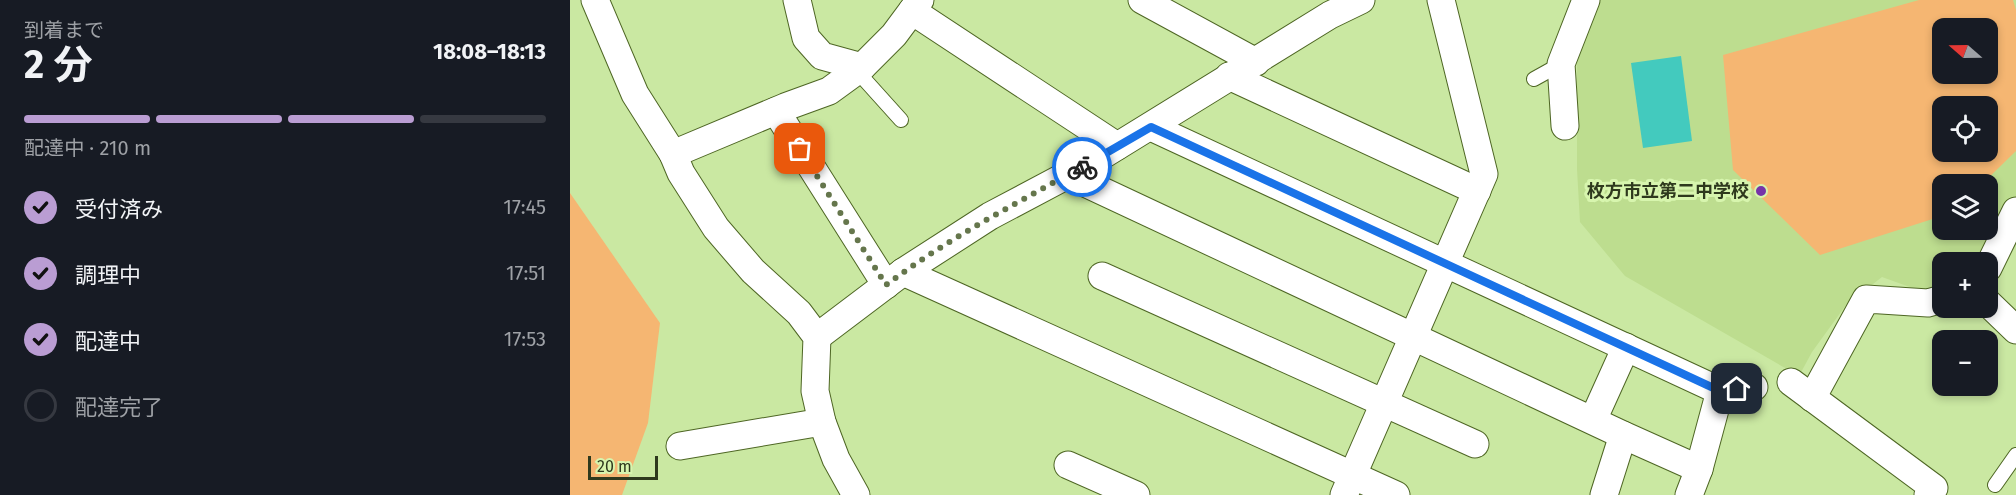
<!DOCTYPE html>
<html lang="ja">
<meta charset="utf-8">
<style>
:root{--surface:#171b24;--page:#20242c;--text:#f1f3f6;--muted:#9ea1a6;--line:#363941;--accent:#ba9dd3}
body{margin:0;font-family:"Fira Sans","Noto Sans JP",sans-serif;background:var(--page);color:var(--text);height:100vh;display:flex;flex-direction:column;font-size:22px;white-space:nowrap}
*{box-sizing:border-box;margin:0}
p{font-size:20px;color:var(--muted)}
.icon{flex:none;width:33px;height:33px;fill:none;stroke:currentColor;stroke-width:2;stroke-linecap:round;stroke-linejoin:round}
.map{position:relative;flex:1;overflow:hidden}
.panel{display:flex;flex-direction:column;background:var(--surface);width:570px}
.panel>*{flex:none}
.needle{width:39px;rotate:290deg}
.tools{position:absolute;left:1362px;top:18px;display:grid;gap:12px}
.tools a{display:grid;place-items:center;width:66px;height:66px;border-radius:12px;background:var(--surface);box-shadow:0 3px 9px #0003;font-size:30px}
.scale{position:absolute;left:18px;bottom:15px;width:70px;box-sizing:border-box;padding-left:6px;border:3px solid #2e391d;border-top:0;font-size:16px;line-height:21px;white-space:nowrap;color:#2e391d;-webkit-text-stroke:4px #d7f5ae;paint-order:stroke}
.pin{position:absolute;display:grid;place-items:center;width:51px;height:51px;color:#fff;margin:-26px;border-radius:12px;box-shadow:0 3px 9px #0006}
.courier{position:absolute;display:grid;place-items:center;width:60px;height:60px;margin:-30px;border:4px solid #1a73e8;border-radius:50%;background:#fff;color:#222;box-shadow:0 2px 8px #0007}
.summary em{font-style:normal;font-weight:700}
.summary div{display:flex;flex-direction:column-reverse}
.summary{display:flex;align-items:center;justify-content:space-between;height:102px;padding:0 24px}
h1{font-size:39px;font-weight:700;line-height:45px}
.bar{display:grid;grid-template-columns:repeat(4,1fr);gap:9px 6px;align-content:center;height:72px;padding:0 24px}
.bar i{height:8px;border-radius:4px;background:var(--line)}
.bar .current{background:var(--accent)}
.bar p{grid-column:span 4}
ol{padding:0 24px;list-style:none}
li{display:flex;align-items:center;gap:18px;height:66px}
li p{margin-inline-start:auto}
li .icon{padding:6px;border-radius:50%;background:var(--accent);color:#111;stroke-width:4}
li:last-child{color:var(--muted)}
li i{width:33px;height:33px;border:3px solid var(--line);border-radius:50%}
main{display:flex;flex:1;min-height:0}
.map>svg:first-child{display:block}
</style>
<main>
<section class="panel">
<div class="summary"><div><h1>2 分</h1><p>到着まで</p></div><em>18:08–18:13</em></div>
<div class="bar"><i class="current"></i><i class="current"></i><i class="current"></i><i></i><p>配達中 · 210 m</p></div>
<ol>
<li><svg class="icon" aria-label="check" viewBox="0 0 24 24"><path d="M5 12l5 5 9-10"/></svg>受付済み<p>17:45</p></li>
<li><svg class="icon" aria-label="check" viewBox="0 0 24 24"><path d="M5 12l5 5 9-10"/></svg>調理中<p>17:51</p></li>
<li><svg class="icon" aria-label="check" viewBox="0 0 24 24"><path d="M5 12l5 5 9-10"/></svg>配達中<p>17:53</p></li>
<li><i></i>配達完了</li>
</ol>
</section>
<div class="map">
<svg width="1446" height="495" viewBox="0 0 1446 495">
<rect width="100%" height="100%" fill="#cae8a2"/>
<path fill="#bddd8f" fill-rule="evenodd" d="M1021 0H1446V198L1415 262H1372V286L1348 290 1312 277 1276 305 1242 352 1229 376 1055 276 1010 222 1007 169V62L1014 18ZM1372 28H1418V74H1372ZM1372 106H1418V152H1372ZM1372 184H1418V230H1372Z"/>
<g fill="#f5b672" fill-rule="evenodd">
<path d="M1349 0H1443L1446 10V151L1412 184H1372V216L1250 255 1163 170 1153 55ZM1372 28H1418V74H1372ZM1372 106H1418V152H1372Z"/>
<polygon points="0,193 90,323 78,423 52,495 0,495"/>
</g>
<polygon fill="#43cabe" points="1111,56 1122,141 1073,148 1061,63"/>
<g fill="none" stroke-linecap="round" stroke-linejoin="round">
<defs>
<g id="lane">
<polyline points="286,70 331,120"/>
<polyline points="964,79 991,64"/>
<polyline points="1425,485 1446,455"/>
</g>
<g id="street">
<polyline points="25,0 65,94 103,154 111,173 146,228 183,271 229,313 247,337 245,391 252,422 266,459 286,495"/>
<polyline points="227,0 236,38 252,56 292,67"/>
<polyline points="572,0 686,62"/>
<polyline points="342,11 547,146"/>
<polyline points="659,76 907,191"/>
<polyline points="206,111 316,285"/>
<polyline points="995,126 991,64 1016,0"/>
<polyline points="581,127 1150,391 1129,469 1119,495"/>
<polyline points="103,154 215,107 259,91 292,67 324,35 350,0"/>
<polyline points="498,175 1053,435 1129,469"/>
<polyline points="1418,268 1446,211"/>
<polyline points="333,272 826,495"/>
<polyline points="532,276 905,444"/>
<polyline points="1418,303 1446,330"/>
<polyline points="247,337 333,272 420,216 520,163 760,15 791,0"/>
<polyline points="1221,382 1364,488 1358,495"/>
<polyline points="1150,391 1184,387"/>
<polyline points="1242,398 1296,299 1358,303 1372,299"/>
<polyline points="1023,420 1056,347"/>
<polyline points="110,446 252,422"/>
<polyline points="498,465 566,495"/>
<polyline points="774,495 914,174 871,0"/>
<polyline points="1034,495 1053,435"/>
</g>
</defs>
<use href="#lane" stroke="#4e6624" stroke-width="16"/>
<use href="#street" stroke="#4e6624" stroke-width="29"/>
<use href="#lane" stroke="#fff" stroke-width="14"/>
<use href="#street" stroke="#fff" stroke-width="27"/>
</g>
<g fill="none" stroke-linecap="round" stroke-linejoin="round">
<path stroke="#65764c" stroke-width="6" stroke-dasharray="0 10.8" d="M230 149 316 285C377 239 445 204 512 167"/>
<polyline stroke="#1a73e8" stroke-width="8" points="512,167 581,127 1150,391 1167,389"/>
</g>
<circle fill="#7634a8" stroke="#d7f5ae" stroke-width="2" cx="1191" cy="191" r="6"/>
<g text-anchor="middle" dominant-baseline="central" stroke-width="6" stroke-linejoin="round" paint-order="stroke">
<g font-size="18" font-weight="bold" fill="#2e391d" stroke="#d7f5ae" text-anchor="end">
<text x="1179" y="191">枚方市立第二中学校</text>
</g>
</g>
</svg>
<div class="tools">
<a><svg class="needle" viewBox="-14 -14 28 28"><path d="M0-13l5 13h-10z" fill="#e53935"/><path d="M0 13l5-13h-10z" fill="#9ea1a6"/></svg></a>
<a><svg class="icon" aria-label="locate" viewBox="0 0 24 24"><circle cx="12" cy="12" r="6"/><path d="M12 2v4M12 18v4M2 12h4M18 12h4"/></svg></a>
<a><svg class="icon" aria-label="layers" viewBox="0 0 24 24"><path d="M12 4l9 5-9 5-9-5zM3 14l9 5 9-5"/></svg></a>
<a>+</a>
<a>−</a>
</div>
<div class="scale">20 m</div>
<div class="pin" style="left:230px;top:149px;background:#ea580c"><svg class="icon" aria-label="bag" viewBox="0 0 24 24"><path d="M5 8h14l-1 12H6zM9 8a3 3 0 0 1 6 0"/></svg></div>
<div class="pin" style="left:1167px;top:389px;background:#1f2937"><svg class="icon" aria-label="home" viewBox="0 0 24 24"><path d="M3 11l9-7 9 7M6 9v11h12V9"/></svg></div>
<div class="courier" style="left:512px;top:167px"><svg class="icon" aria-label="bike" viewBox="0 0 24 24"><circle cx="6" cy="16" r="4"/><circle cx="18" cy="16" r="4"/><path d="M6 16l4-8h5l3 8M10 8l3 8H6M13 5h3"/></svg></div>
</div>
</main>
